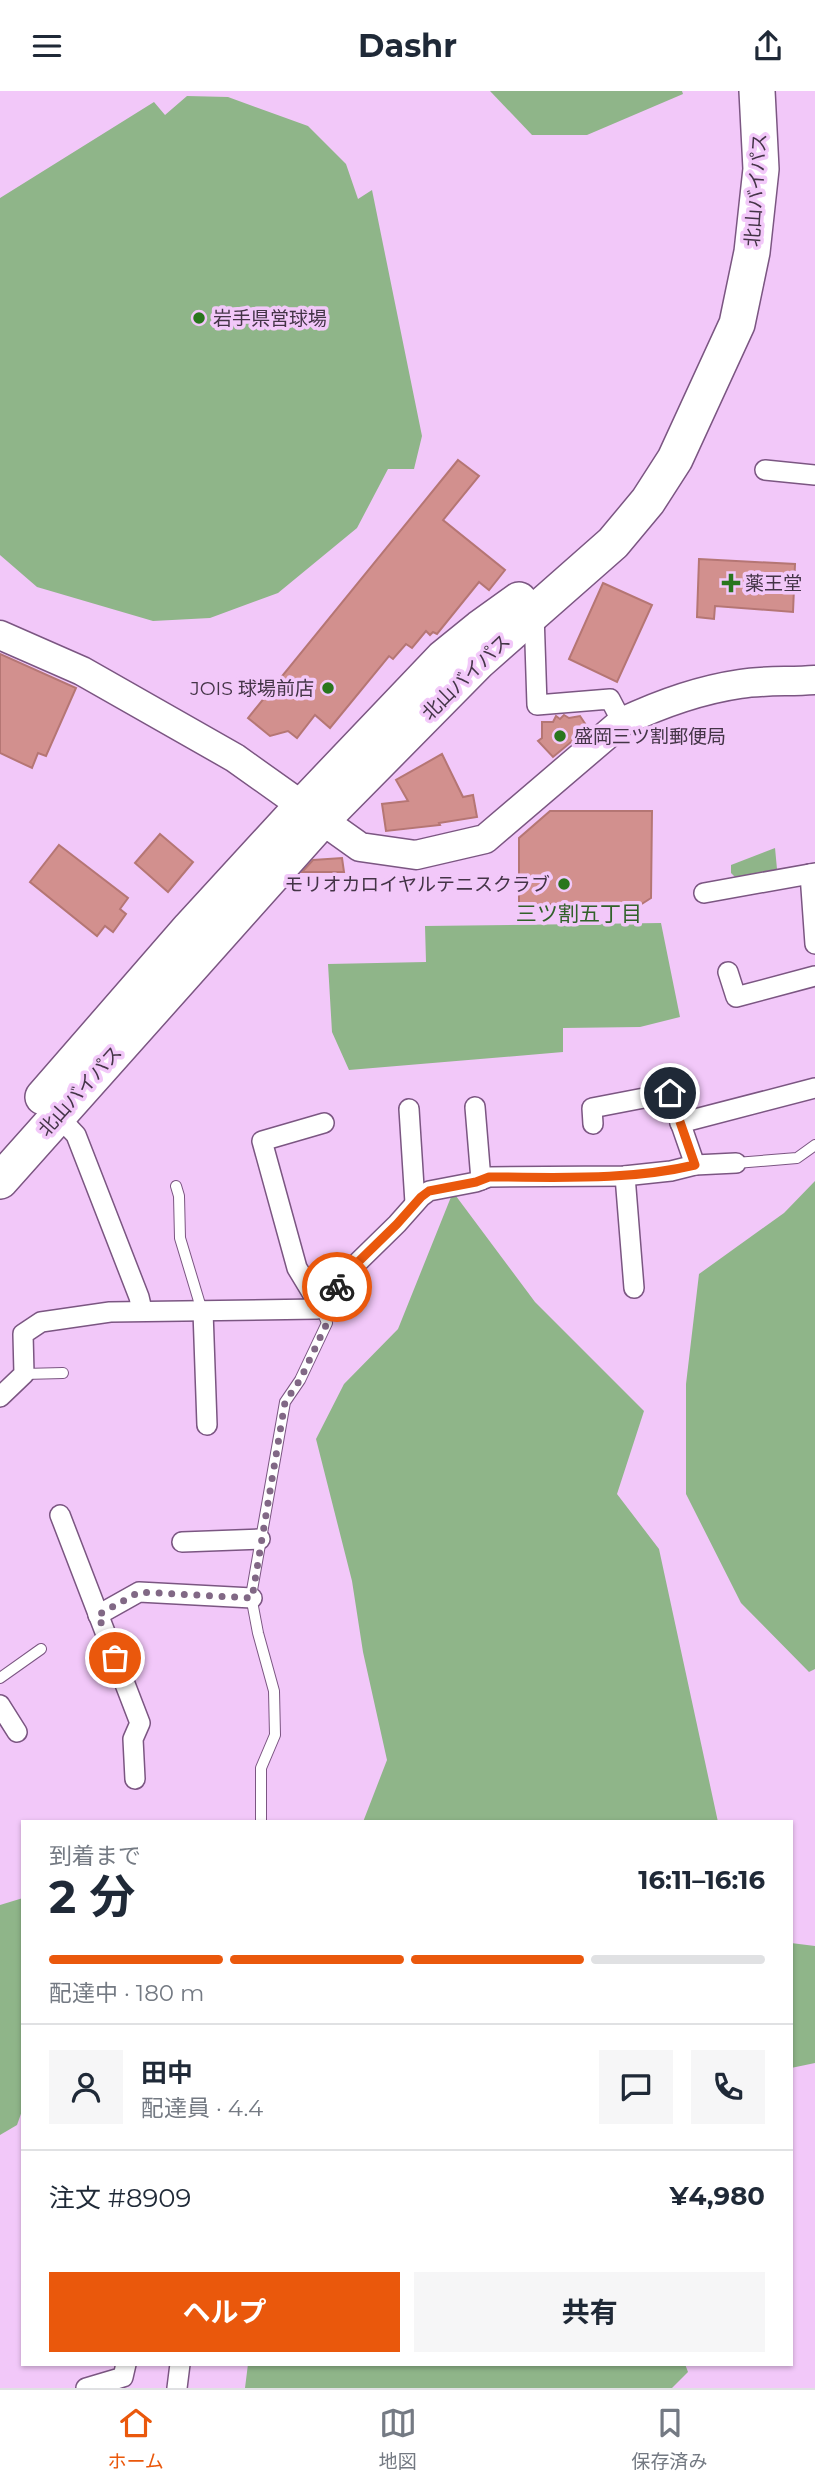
<!DOCTYPE html>
<html lang="ja">
<meta charset="utf-8">
<style>
:root{--surface:#fff;--page:#f6f6f7;--text:#1f2937;--muted:#747a83;--line:#e0e1e3;--accent:#ea580c}
body{margin:0;font-family:Montserrat,"Noto Sans JP",sans-serif;background:var(--page);color:var(--text);height:100vh;display:flex;flex-direction:column;font-size:26px;white-space:nowrap}
*{box-sizing:border-box;margin:0}
p{font-size:23px;color:var(--muted)}
.icon{flex:none;width:38px;height:38px;fill:none;stroke:currentColor;stroke-width:2;stroke-linecap:round;stroke-linejoin:round}
.map{position:relative;flex:1;overflow:hidden}
.panel{position:absolute;left:21px;top:1729px;width:772px;height:546px;display:flex;flex-direction:column;background:var(--surface);border-radius:0px;box-shadow:0 2px 5px #0004}
.panel>*{flex:none}
.pin{position:absolute;display:grid;place-items:center;width:60px;height:60px;color:#fff;margin:-30px;border:4px solid #fff;border-radius:50%;box-shadow:0 2px 7px #0007}
.courier{position:absolute;display:grid;place-items:center;width:70px;height:70px;margin:-35px;border:5px solid #ea580c;border-radius:50%;background:#fff;color:#222;box-shadow:0 2px 9px #0007}
.overview em{font-style:normal;font-weight:700}
.overview div{display:flex;flex-direction:column-reverse}
.overview{display:flex;align-items:center;justify-content:space-between;height:119px;padding:0 28px}
h1{font-size:46px;font-weight:700;line-height:52px}
.bar{display:grid;grid-template-columns:repeat(4,1fr);gap:10px 7px;align-content:center;height:84px;padding:0 28px}
.bar i{height:9px;border-radius:5px;background:var(--line)}
.bar .selected{background:var(--accent)}
.bar p{grid-column:span 4}
.line{display:flex;align-items:center;gap:18px;padding:0 28px;border-top:2px solid var(--line)}
.line div{flex:1}
.round{display:grid;place-items:center;flex:none;width:74px;height:74px;border-radius:0px;background:var(--page)}
.primary-button{display:flex;gap:14px;margin-top:auto;padding:14px 28px}
.primary-button a{flex:1;height:80px;border-radius:0px;background:var(--accent);color:#fff;font-size:28px;font-weight:700;line-height:80px;text-align:center}
.primary-button a+a{background:var(--page);color:var(--text)}
header{display:flex;justify-content:space-between;align-items:center;height:91px;padding:0 28px;background:var(--surface);font-size:32px;font-weight:700}
.tabs{display:flex;justify-content:space-around;align-items:center;height:98px;border-top:2px solid var(--line);background:var(--surface);font-size:19px;color:var(--muted)}
.tabs a{display:grid;justify-items:center;gap:4px}
.tabs .selected{color:var(--accent)}
.map>svg:first-child{display:block}
</style>
<header><svg class="icon" aria-label="menu" viewBox="0 0 24 24"><path d="M4 6h16M4 12h16M4 18h16"/></svg>Dashr<svg class="icon" aria-label="share" viewBox="0 0 24 24"><path d="M12 15V3M7 8l5-5 5 5M5 13v7h14v-7"/></svg></header>
<div class="map">
<svg width="815" height="2297" viewBox="0 0 815 2297">
<rect width="100%" height="100%" fill="#f2c8f9"/>
<g fill="#8fb589">
<polygon points="490,0 682,0 683,3 587,44 532,44"/>
<polygon points="187,5 228,6 308,35 346,73 358,108 372,99 422,345 414,378 388,378 357,437 278,502 210,527 153,530 37,496 0,464 0,107 154,11 165,24"/>
<polygon points="775,757 777,778 735,786 731,782 731,774"/>
<polygon points="661,832 680,926 640,936 563,937 563,961 349,979 332,941 328,873 426,871 425,835"/>
<polygon points="815,1090 815,1578 809,1581 741,1512 686,1403 686,1293 699,1183 784,1122"/>
<polygon points="453,1101 535,1211 644,1320 617,1403 659,1458 718,1731 363,1731 387,1669 363,1561 352,1490 316,1348 344,1293 398,1238"/>
<polygon points="23,1807 23,2017 17,2034 0,2044 0,1814"/>
<polygon points="791,1852 815,1855 815,1972 791,1977"/>
<polygon points="248,2273 685,2273 688,2281 672,2297 245,2297"/>
</g>
<g fill="#d2908e" stroke="#b57674" stroke-width="2">
<polygon points="458,369 479,385 443,429 505,479 489,499 479,491 437,543 433,541 430,544 426,540 412,557 406,553 393,568 389,565 330,637 315,624 297,647 288,640 270,645 248,627"/>
<polygon points="699,468 795,473 793,521 715,515 714,528 697,526"/>
<polygon points="603,492 652,514 617,591 569,568"/>
<polygon points="0,563 76,597 46,665 38,662 32,677 0,662"/>
<polygon points="564,624 569,627 580,625 588,637 553,666 538,650 542,647 542,631 553,631 556,625 560,628"/>
<polygon points="442,663 463,706 473,704 477,726 439,732 440,734 386,740 382,713 408,710 396,689"/>
<polygon points="550,720 652,720 651,807 640,814 519,813 519,747"/>
<polygon points="160,743 193,771 168,801 135,772"/>
<polygon points="59,754 128,807 120,818 126,823 113,841 105,835 97,845 30,791"/>
<polygon points="342,767 344,781 302,781 313,769"/>
</g>
<g fill="none" stroke-linecap="round" stroke-linejoin="round">
<defs>
<g id="lane">
<polyline points="736,1072 797,1067 815,1054"/>
<polyline points="176,1095 179,1105 180,1147 202,1220"/>
<polyline points="24,1283 63,1282"/>
<polyline points="0,1587 41,1558"/>
<polyline points="261,1731 261,1677 275,1644 274,1600 258,1542 251,1505 285,1311 300,1289 327,1232 320,1215"/>
</g>
<g id="street">
<polyline points="765,379 815,384"/>
<polyline points="534,522 537,614 610,608 622,631"/>
<polyline points="810,783 815,853"/>
<polyline points="704,802 815,782"/>
<polyline points="728,881 736,906 815,885"/>
<polyline points="475,1016 481,1089"/>
<polyline points="409,1018 415,1112"/>
<polyline points="58,1025 76,1044 139,1206 142,1219"/>
<polyline points="680,1032 815,997"/>
<polyline points="593,1033 592,1017 670,1002 695,1074"/>
<polyline points="625,1085 634,1197"/>
<polyline points="320,1215 297,1177 262,1050 324,1032"/>
<polyline points="203,1220 207,1334"/>
<polyline points="0,1306 24,1283 23,1243 41,1231 110,1221 317,1218 354,1175 397,1133 421,1106 429,1100 476,1091 489,1086 624,1085 671,1080 695,1074 736,1072"/>
<polyline points="60,1424 140,1632 133,1648 135,1688"/>
<polyline points="182,1451 260,1448"/>
<polyline points="98,1524 139,1501 252,1507"/>
<polyline points="0,1614 17,1641"/>
<polyline points="86,2297 123,2286 126,2273"/>
<polyline points="177,2297 180,2273"/>
</g>
<path id="secondary" d="M0 544 82 580 235 667 360 756 416 764 485 748 622 631C658 614 699 599 740 593 764 589 790 591 815 589"/>
<g id="highway">
<polyline points="43,1006 190,837 303,714 443,567 480,537 519,509"/>
<polyline points="0,1090 322,729 479,570 613,452 648,410 675,368 737,233 752,161 761,78 757,0"/>
</g>
</defs>
<use href="#lane" stroke="#7b5682" stroke-width="12"/>
<use href="#street" stroke="#7b5682" stroke-width="22"/>
<use href="#secondary" stroke="#7b5682" stroke-width="31"/>
<use href="#highway" stroke="#7b5682" stroke-width="38"/>
<use href="#lane" stroke="#fff" stroke-width="10"/>
<use href="#street" stroke="#fff" stroke-width="19"/>
<use href="#secondary" stroke="#fff" stroke-width="28"/>
<use href="#highway" stroke="#fff" stroke-width="35"/>
</g>
<g fill="none" stroke-linecap="round" stroke-linejoin="round">
<polyline stroke="#816885" stroke-width="7" stroke-dasharray="0 12.6" points="115,1567 98,1524 139,1501 252,1507 285,1311 300,1289 327,1232 320,1215 337,1196"/>
<path stroke="#ea580c" stroke-width="9" d="M337 1196 354 1175 397 1133 421 1106 429 1100 476 1091 489 1086C557 1086 628 1090 695 1074L670 1002"/>
</g>
<g fill="#29761d" stroke="#f2c8f9" stroke-width="2.5">
<circle cx="199" cy="227" r="7"/>
<path d="M727.5 481.5h7v7h7v7h-7v7h-7v-7h-7v-7h7z"/>
<circle cx="328" cy="597" r="7"/>
<circle cx="560" cy="645" r="7"/>
<circle cx="564" cy="793" r="7"/>
</g>
<g text-anchor="middle" dominant-baseline="central" stroke-width="7" stroke-linejoin="round" paint-order="stroke">
<g font-size="19" fill="#443447" stroke="#f2c8f9">
<text transform="translate(756 99) rotate(-86)">北山バイパス</text>
<text transform="translate(466 586) rotate(-44)">北山バイパス</text>
<text transform="translate(80 1000) rotate(-48)">北山バイパス</text>
</g>
<g font-size="19" fill="#443447" stroke="#f2c8f9" text-anchor="start">
<text x="213" y="227">岩手県営球場</text>
<text x="745" y="492">薬王堂</text>
<text x="314" y="597" text-anchor="end">JOIS 球場前店</text>
<text x="574" y="645">盛岡三ツ割郵便局</text>
<text x="550" y="793" text-anchor="end">モリオカロイヤルテニスクラブ</text>
</g>
<g font-size="21" fill="#31612a" stroke="#f2c8f9">
<text x="579" y="822">三ツ割五丁目</text>
</g>
</g>
</svg>
<div class="pin" style="left:115px;top:1567px;background:#ea580c"><svg class="icon" aria-label="bag" viewBox="0 0 24 24"><path d="M5 8h14l-1 12H6zM9 8a3 3 0 0 1 6 0"/></svg></div>
<div class="pin" style="left:670px;top:1002px;background:#1f2937"><svg class="icon" aria-label="home" viewBox="0 0 24 24"><path d="M3 11l9-7 9 7M6 9v11h12V9"/></svg></div>
<div class="courier" style="left:337px;top:1196px"><svg class="icon" aria-label="bike" viewBox="0 0 24 24"><circle cx="6" cy="16" r="4"/><circle cx="18" cy="16" r="4"/><path d="M6 16l4-8h5l3 8M10 8l3 8H6M13 5h3"/></svg></div>
<section class="panel">
<div class="overview"><div><h1>2 分</h1><p>到着まで</p></div><em>16:11–16:16</em></div>
<div class="bar"><i class="selected"></i><i class="selected"></i><i class="selected"></i><i></i><p>配達中 · 180 m</p></div>
<div class="line" style="height:126px"><a class="round"><svg class="icon" aria-label="person" viewBox="0 0 24 24"><circle cx="12" cy="8" r="4"/><path d="M4 21q1-7 8-7t8 7"/></svg></a><div><b>田中</b><p>配達員 · 4.4</p></div><a class="round"><svg class="icon" aria-label="chat" viewBox="0 0 24 24"><path d="M4 5h16v11H9l-5 4z"/></svg></a><a class="round"><svg class="icon" aria-label="phone" viewBox="0 0 24 24"><path d="M5 4h4l2 5-3 2q2 4 5 5l2-3 5 2v4C11 20 4 13 5 4z"/></svg></a></div>
<div class="line" style="height:91px"><div>注文 #8909</div><b>¥4,980</b></div>
<div class="primary-button"><a>ヘルプ</a><a>共有</a></div>
</section>
</div>
<nav class="tabs">
<a class="selected"><svg class="icon" aria-label="home" viewBox="0 0 24 24"><path d="M3 11l9-7 9 7M6 9v11h12V9"/></svg>ホーム</a>
<a><svg class="icon" aria-label="map" viewBox="0 0 24 24"><path d="M3 6l6-2 6 2 6-2v14l-6 2-6-2-6 2zM9 4v14M15 6v14"/></svg>地図</a>
<a><svg class="icon" aria-label="saved" viewBox="0 0 24 24"><path d="M7 4h10v16l-5-4-5 4z"/></svg>保存済み</a>
</nav>
